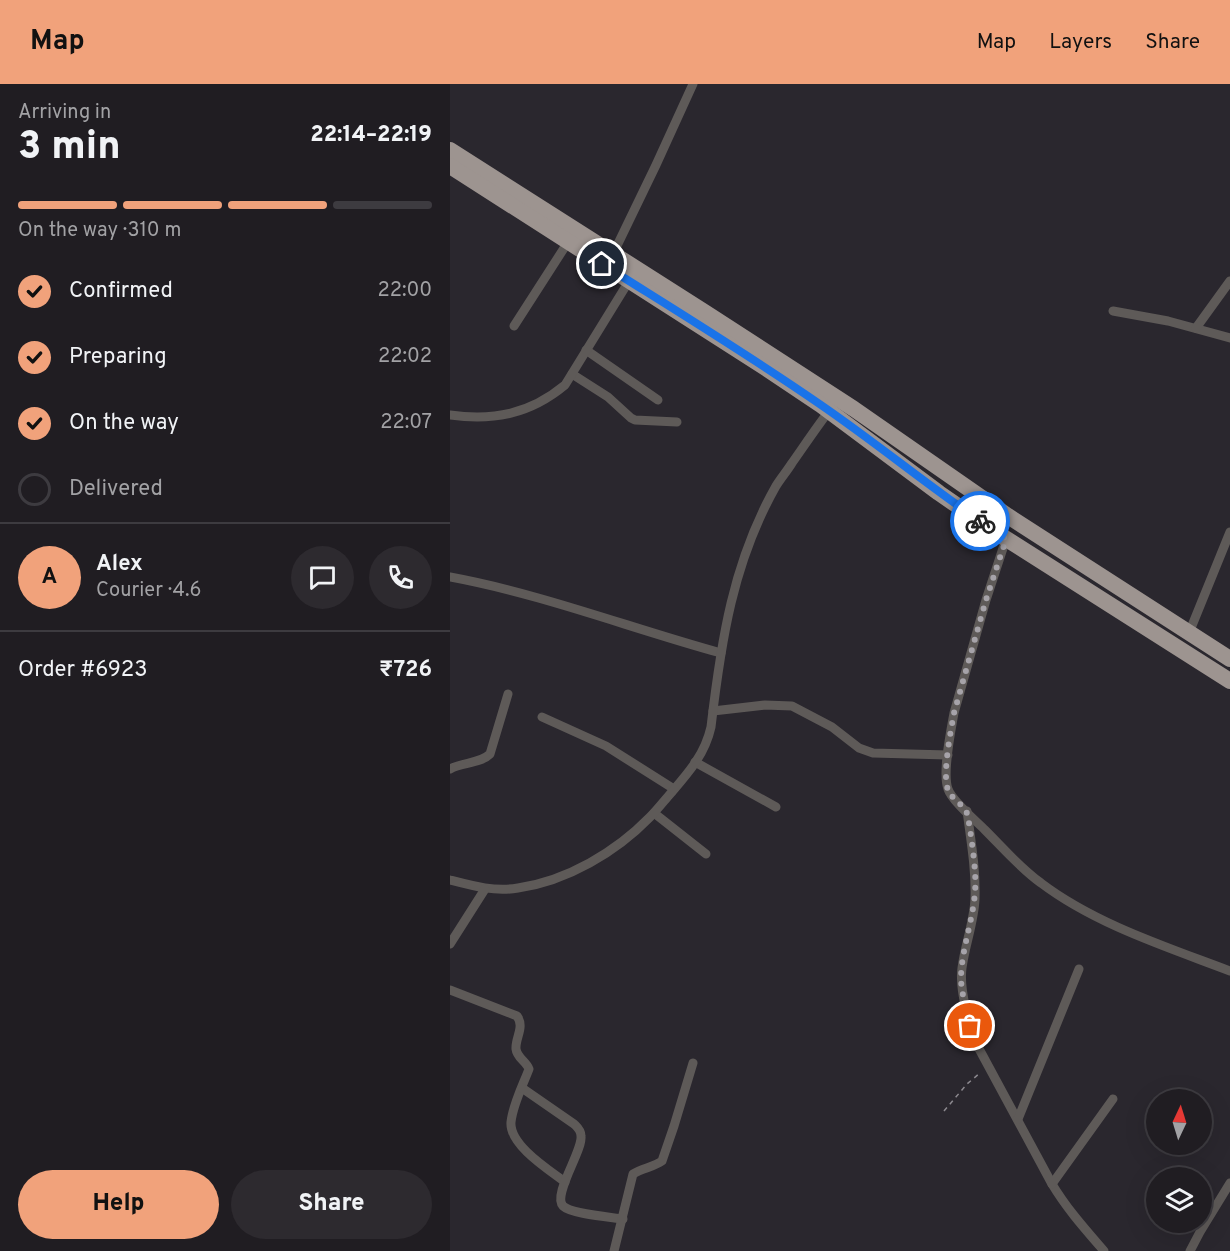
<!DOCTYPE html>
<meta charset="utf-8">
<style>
:root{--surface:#201d22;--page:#2d2a2f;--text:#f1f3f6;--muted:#a2a2a5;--line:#3d3b40;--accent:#f1a27b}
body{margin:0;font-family:Overpass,sans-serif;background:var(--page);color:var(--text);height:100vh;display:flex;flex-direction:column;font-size:22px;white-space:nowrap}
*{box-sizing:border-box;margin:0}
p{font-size:20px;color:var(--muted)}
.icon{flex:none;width:33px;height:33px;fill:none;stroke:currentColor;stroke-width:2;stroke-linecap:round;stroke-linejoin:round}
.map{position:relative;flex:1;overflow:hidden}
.details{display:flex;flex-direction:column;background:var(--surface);width:450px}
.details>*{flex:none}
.needle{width:39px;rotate:4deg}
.buttons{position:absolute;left:696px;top:1005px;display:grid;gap:12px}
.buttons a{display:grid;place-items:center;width:66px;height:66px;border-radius:50%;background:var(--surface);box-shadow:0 6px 24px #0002,0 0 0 2px var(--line);font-size:30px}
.pin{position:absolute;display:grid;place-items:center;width:51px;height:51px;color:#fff;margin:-26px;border:3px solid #fff;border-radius:50%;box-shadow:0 2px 6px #0007}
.courier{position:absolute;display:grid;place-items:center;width:60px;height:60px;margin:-30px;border:4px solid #1a73e8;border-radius:50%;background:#fff;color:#222;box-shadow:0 2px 8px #0007}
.overview em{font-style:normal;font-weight:800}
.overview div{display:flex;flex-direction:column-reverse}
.overview{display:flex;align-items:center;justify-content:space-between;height:102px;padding:0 18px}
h1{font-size:39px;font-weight:800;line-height:45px}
.bar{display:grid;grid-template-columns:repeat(4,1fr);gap:9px 6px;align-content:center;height:72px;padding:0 18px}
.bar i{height:8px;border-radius:4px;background:var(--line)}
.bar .active{background:var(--accent)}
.bar p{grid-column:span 4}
.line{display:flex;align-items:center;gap:15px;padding:0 18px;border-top:2px solid var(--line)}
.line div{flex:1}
.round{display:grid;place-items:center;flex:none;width:63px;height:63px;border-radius:32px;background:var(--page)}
ol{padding:0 18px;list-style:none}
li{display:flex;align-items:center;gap:18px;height:66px}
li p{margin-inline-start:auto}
li .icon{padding:6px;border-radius:50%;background:var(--accent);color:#111;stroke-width:4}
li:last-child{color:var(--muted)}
li i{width:33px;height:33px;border:3px solid var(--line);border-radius:50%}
.button{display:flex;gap:12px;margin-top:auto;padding:12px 18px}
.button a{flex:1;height:69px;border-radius:36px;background:var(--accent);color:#111;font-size:24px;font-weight:800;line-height:69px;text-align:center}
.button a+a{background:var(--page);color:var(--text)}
header{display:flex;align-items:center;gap:36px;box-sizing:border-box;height:84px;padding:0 30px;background:var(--accent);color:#111}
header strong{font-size:28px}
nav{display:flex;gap:33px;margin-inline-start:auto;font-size:21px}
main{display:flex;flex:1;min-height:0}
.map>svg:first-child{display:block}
</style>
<header>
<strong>Map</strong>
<nav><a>Map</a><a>Layers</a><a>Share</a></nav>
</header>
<main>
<section class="details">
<div class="overview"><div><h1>3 min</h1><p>Arriving in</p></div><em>22:14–22:19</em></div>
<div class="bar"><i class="active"></i><i class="active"></i><i class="active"></i><i></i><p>On the way · 310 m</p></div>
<ol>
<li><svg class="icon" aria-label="check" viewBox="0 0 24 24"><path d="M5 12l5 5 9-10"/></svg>Confirmed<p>22:00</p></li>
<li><svg class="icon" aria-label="check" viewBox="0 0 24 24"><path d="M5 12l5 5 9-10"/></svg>Preparing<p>22:02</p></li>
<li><svg class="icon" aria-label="check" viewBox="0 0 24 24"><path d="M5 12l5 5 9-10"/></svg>On the way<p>22:07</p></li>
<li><i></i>Delivered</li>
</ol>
<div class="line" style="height:108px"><b class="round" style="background:var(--accent);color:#111">A</b><div><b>Alex</b><p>Courier · 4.6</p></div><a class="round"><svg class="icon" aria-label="chat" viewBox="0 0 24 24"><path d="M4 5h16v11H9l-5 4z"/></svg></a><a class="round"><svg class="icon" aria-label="phone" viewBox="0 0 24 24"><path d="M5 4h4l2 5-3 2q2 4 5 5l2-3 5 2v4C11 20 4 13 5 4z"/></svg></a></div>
<div class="line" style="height:78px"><div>Order #6923</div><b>₹726</b></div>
<div class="button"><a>Help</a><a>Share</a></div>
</section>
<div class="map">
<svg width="780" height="1167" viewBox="0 0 780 1167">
<rect width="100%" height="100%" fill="#2a272e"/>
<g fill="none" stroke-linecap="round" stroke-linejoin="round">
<polyline stroke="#8c898f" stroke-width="1.5" stroke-dasharray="4.5 4.5" stroke-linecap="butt" points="494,1027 517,1000 530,989"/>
<g stroke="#5e5a58" stroke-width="9">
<polyline points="163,170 206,81 243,0"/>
<polyline points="663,227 718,237 780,254"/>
<polyline points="64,242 118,158"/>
<polyline points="746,244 780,197"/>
<polyline points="136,266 208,316"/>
<polyline points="122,290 158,313 181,334 185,336 227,338"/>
<path d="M0 331C44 337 80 330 115 301L179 197"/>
<path d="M556 455 536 516 504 629C501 646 492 689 498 705 502 717 525 736 535 746 553 764 570 784 591 799 645 840 717 863 780 887"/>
<path d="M0 493C92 510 180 544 271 569"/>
<polyline points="739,549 780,448"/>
<polyline points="263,627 315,621 342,622 382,643 409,664 423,669 498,671"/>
<polyline points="92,633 156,662 224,705"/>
<polyline points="245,678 326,723"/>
<path d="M0 685C12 678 30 680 40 670L58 610"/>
<path d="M517 727C521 757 526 786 525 815 524 838 515 861 512 884 509 906 519 940 527 961L602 1100C617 1125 635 1145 654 1167"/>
<polyline points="204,729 256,770"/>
<path d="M0 796C23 802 45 808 68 804 117 797 166 768 200 733 207 726 214 717 221 709 239 688 255 670 261 643 271 557 283 478 326 402 331 394 337 387 342 379 354 362 366 344 379 327"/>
<polyline points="0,860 35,805"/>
<path d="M0 906 67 932C75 943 65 954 66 965 67 974 76 977 79 985 73 1001 63 1020 61 1038 59 1061 99 1086 115 1098"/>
<path d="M72 1004 124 1040C127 1043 131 1046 131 1052 133 1067 102 1111 113 1122 121 1130 160 1133 173 1135"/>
<polyline points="568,1035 629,885"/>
<polyline points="602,1100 663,1015"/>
<path d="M164 1167 183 1090C192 1084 204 1083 212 1077L224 1042 243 979"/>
<polyline points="740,1167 750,1148 780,1099"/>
</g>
<g stroke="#9d9490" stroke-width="16">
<polyline points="0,66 256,229 404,325 558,432 780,575"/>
<polyline points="0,82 311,281 371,321 489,409 547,449 780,597"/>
</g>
</g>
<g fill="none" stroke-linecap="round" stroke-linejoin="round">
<path stroke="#a6a3a9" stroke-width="6" stroke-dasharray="0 10.8" d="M520 942C517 927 511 909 511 893 512 858 528 826 525 789 525 781 519 731 516 727 511 719 502 715 498 706 492 690 501 646 504 629L536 516 556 455 530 437"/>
<path stroke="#1a73e8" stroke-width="8" d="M152 180C225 226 299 271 371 321 425 358 476 400 530 437"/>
</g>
</svg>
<div class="buttons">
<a><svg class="needle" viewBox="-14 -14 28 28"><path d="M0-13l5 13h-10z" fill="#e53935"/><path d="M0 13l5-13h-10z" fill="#a2a2a5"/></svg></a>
<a><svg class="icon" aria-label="layers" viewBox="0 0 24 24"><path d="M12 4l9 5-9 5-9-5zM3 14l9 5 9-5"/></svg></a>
</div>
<div class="pin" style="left:520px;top:942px;background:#ea580c"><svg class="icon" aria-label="bag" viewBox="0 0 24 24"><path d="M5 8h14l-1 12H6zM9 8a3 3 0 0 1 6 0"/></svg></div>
<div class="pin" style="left:152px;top:180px;background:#1f2937"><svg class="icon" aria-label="home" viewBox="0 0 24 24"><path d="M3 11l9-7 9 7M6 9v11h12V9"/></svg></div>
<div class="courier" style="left:530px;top:437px"><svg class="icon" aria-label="bike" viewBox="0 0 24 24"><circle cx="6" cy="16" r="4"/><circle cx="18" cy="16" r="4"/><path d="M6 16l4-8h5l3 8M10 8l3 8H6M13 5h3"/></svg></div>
</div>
</main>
